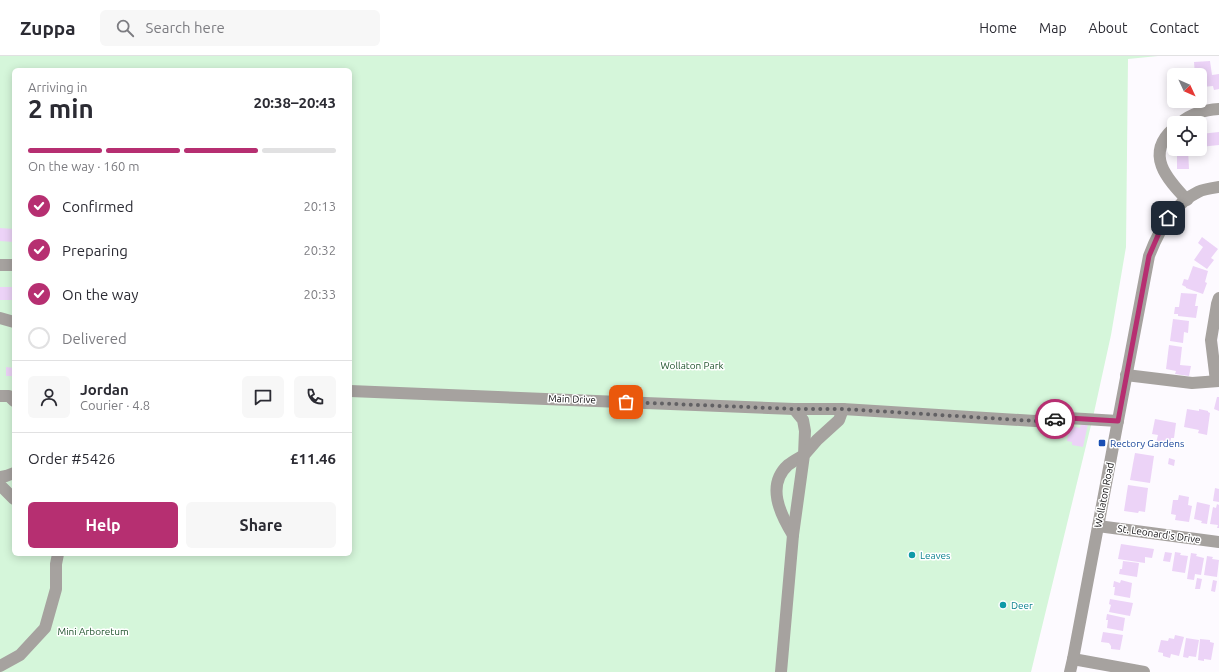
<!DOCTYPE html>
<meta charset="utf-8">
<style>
:root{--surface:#fff;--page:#f7f7f7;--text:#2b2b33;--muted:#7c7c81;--line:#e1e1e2;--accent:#b62f71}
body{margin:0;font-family:Ubuntu,sans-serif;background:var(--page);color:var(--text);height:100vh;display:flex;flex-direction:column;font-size:15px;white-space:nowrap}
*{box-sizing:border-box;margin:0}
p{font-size:13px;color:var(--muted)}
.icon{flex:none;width:22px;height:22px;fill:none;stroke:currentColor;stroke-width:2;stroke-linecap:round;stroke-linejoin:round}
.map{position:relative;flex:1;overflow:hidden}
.sheet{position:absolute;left:12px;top:12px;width:340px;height:488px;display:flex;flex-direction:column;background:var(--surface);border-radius:6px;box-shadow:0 2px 10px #0003}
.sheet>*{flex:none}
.needle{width:26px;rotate:134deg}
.tools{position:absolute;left:1167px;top:12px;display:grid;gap:8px}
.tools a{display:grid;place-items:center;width:40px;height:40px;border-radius:6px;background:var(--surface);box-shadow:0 2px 10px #0003;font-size:20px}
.pin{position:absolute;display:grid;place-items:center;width:34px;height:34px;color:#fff;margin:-17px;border-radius:8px;box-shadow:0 2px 6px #0006}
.courier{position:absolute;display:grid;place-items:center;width:40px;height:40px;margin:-20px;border:3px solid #b62f71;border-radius:50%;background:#fff;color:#222;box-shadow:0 1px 5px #0007}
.headline em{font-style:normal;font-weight:600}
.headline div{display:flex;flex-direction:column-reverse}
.headline{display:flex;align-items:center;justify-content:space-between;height:68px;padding:0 16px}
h1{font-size:26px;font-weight:600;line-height:30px}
.bar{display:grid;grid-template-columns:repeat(4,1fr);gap:6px 4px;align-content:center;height:48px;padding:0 16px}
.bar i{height:5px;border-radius:3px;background:var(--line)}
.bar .selected{background:var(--accent)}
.bar p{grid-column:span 4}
.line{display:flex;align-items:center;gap:10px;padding:0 16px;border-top:1px solid var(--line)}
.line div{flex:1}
.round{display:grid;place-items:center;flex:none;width:42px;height:42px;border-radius:6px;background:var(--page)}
ol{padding:0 16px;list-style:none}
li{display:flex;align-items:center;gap:12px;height:44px}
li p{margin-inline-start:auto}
li .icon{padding:4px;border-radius:50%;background:var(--accent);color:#fff;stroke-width:4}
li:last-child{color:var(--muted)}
li i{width:22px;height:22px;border:2px solid var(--line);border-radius:50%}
.button{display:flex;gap:8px;margin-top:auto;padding:8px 16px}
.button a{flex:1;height:46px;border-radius:6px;background:var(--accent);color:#fff;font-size:16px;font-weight:600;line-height:46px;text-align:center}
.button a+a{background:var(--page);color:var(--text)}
header{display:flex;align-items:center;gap:24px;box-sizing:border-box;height:56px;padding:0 20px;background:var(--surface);border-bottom:1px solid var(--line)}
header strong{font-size:19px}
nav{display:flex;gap:22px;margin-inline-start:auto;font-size:14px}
.search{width:280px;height:36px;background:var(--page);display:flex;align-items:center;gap:10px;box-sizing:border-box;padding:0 14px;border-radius:6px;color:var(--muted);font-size:15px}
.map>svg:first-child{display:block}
</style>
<header>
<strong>Zuppa</strong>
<div class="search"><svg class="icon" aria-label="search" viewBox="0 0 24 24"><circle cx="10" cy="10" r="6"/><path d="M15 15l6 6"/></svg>Search here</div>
<nav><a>Home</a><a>Map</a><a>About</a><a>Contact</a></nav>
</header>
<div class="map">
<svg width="1219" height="616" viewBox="0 0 1219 616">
<rect width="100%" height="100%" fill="#fdfaff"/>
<path fill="#d5f6da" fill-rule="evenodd" d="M0 0H1158L1128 3 1126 191 1111 279 1093 361 1031 616H0ZM14 14H350V498H14Z"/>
<g fill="#ecd3f7">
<polygon points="1210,5 1212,19 1219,18 1219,33 1214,34 1213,30 1202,31 1202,34 1200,34 1200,19 1195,19 1194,6"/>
<polygon points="1219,76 1219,89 1200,91 1200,78"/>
<polygon points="1188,93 1189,113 1177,113 1177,94"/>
<polygon points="0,172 14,173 14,186 0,185"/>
<polygon points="1202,181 1218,193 1211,202 1214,204 1207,213 1194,204 1203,191 1198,187"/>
<polygon points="1193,210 1208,215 1205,226 1207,227 1203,238 1186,232 1186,231 1182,229 1184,223 1188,224"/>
<rect x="0" y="231" width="14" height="13"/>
<polygon points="1181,237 1197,238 1195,250 1198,250 1196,262 1178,260 1178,258 1174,258 1175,251 1179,251"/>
<polygon points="1173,263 1189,265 1188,277 1184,276 1183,287 1170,285"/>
<polygon points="1169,289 1182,291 1180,309 1191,310 1189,320 1175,318 1176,315 1166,313"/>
<polygon points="6,311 14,312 14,320 6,320"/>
<polygon points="1217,341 1219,341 1219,355 1214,353"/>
<polygon points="1187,353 1199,355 1199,353 1208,355 1208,356 1210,357 1207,379 1198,377 1199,374 1184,371"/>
<polygon points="1155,363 1176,367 1174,382 1171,382 1170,390 1156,387 1158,379 1152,378"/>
<polygon points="1081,367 1088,368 1083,391 1072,389 1072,386 1067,385 1070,370 1080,372"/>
<polygon points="1135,397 1154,400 1150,427 1130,424"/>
<polygon points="1169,402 1175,404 1174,410 1168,408"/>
<polygon points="1128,429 1148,432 1145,456 1139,455 1138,457 1124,455"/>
<polygon points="1215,432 1219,433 1219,446 1213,445"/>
<polygon points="1179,439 1189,441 1188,449 1192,450 1189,466 1175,464 1176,459 1171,458 1173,444 1178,444"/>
<polygon points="1197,446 1210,449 1207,468 1201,467 1202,465 1194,463"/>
<polygon points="1217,448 1219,449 1219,472 1217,472 1218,469 1210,468 1213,451 1216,452"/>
<polygon points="1121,488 1154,493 1152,502 1145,501 1145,507 1118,503"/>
<polygon points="1165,496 1172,497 1170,506 1163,505"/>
<polygon points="1175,496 1181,497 1180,499 1188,500 1185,517 1172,515"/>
<polygon points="1191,497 1197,498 1196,500 1204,502 1201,519 1195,518 1194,524 1187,523"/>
<polygon points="1207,500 1213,501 1212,503 1219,504 1217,521 1204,519"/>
<polygon points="1123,505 1139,507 1137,521 1119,518 1120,513 1122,513"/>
<polygon points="1197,522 1202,523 1200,533 1195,533"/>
<polygon points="1121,524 1132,527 1130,542 1114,539 1115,531 1113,531 1114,525 1120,527"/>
<polygon points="1213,524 1217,525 1215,536 1211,535"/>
<polygon points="1110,543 1133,547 1130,560 1109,556 1111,549 1109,548"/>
<polygon points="1107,558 1125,562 1123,575 1107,572 1108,564 1106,564"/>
<polygon points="1103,576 1123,579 1120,594 1111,593 1111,590 1109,587 1101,586"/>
<polygon points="1175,579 1184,581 1179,600 1171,598 1170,602 1163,600 1163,597 1158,596 1161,584 1168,585 1169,582 1174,583"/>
<polygon points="1186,582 1199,584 1196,601 1189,600 1188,602 1183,601"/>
<polygon points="1200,583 1210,584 1210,586 1214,587 1211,604 1204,603 1204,605 1198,604"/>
</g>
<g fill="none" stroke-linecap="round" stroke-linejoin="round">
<g stroke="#a6a29f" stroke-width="12">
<path d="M1180 67C1192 57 1204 54 1219 53"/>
<path d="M1174 72C1144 98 1167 123 1187 144"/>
<polyline points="0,209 14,209"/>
<polyline points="0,262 14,266"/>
<polyline points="1126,319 1192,327 1219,325"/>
<polyline points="1216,325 1211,284 1217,248 1219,242"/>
<polyline points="350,335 794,353 843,353 1035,365 1068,362 1118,365"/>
<polyline points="0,340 9,340 14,345"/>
<polyline points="0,421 6,420 14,417"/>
<polyline points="0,429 14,443"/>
<polyline points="1098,470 1219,486"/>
<path d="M793 479C780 458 766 429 788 409 793 405 799 402 804 399L805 375 803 364 794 353"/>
<polyline points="1073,603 1144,616"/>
<polyline points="0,610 20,599 45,572 56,533 56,508 58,498"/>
<polyline points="781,616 793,479 804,399 817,384 839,364 843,353"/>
<path d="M1070 616 1073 603 1149 200C1158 176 1173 148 1198 136 1204 133 1212 132 1219 131"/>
</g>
</g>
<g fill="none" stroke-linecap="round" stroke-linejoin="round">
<polyline stroke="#626164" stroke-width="4" stroke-dasharray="0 7.2" points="626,346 794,353 843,353 1035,365 1055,363"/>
<polyline stroke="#b62f71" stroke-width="5" points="1055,363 1068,362 1118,365 1149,200 1159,177 1168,162"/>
</g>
<rect fill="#1a4fb4" stroke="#fff" stroke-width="1.5" x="1098" y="383" width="8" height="8" rx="2"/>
<g fill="#0f9aa8" stroke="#fff" stroke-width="1.5">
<circle cx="912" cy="499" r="4"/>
<circle cx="1003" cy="549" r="4"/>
</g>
<g text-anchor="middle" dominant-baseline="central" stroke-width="3" stroke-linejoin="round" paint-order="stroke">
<g font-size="10" fill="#1d512a" stroke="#fff">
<text x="692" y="309">Wollaton Park</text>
<text x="93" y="575">Mini Arboretum</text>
</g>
<g font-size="10" fill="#0f0e10" stroke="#fff">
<text transform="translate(572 343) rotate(2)">Main Drive</text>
<text transform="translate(1104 439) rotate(-79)">Wollaton Road</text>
<text transform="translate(1159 478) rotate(8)">St. Leonard's Drive</text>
</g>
<g font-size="10" fill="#164399" stroke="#fff" text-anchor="start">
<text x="1110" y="387">Rectory Gardens</text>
</g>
<g font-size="10" fill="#0d838f" stroke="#fff" text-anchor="start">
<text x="920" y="499">Leaves</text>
<text x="1011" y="549">Deer</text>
</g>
</g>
</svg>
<div class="tools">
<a><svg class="needle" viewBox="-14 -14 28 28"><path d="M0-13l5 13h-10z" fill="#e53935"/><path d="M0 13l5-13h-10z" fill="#7c7c81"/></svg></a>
<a><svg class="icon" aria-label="locate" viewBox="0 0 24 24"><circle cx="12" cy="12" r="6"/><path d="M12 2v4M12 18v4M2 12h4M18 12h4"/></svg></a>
</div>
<div class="pin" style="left:626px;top:346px;background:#ea580c"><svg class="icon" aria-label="bag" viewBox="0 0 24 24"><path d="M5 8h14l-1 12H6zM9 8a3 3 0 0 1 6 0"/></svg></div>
<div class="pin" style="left:1168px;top:162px;background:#1f2937"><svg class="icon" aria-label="home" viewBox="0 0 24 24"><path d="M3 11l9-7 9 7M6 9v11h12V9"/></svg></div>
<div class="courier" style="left:1055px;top:363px"><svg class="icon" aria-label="car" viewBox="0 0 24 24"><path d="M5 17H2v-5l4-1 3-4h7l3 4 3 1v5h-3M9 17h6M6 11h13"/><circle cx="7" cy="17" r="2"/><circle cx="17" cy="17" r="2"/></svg></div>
<section class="sheet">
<div class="headline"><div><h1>2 min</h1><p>Arriving in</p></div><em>20:38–20:43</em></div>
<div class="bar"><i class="selected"></i><i class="selected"></i><i class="selected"></i><i></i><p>On the way · 160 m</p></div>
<ol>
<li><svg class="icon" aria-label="check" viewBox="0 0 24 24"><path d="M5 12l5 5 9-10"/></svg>Confirmed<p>20:13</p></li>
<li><svg class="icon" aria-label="check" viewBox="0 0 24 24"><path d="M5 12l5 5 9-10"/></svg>Preparing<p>20:32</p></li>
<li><svg class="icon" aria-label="check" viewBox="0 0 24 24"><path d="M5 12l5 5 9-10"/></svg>On the way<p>20:33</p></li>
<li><i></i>Delivered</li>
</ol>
<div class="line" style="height:72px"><a class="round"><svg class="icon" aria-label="person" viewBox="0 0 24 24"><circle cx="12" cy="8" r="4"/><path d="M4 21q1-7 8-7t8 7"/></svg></a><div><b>Jordan</b><p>Courier · 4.8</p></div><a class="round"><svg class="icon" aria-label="chat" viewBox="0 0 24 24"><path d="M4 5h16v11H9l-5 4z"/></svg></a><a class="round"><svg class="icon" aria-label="phone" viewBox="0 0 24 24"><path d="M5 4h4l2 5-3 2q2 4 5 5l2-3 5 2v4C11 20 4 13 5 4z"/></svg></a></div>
<div class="line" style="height:52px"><div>Order #5426</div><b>£11.46</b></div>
<div class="button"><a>Help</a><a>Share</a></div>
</section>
</div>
